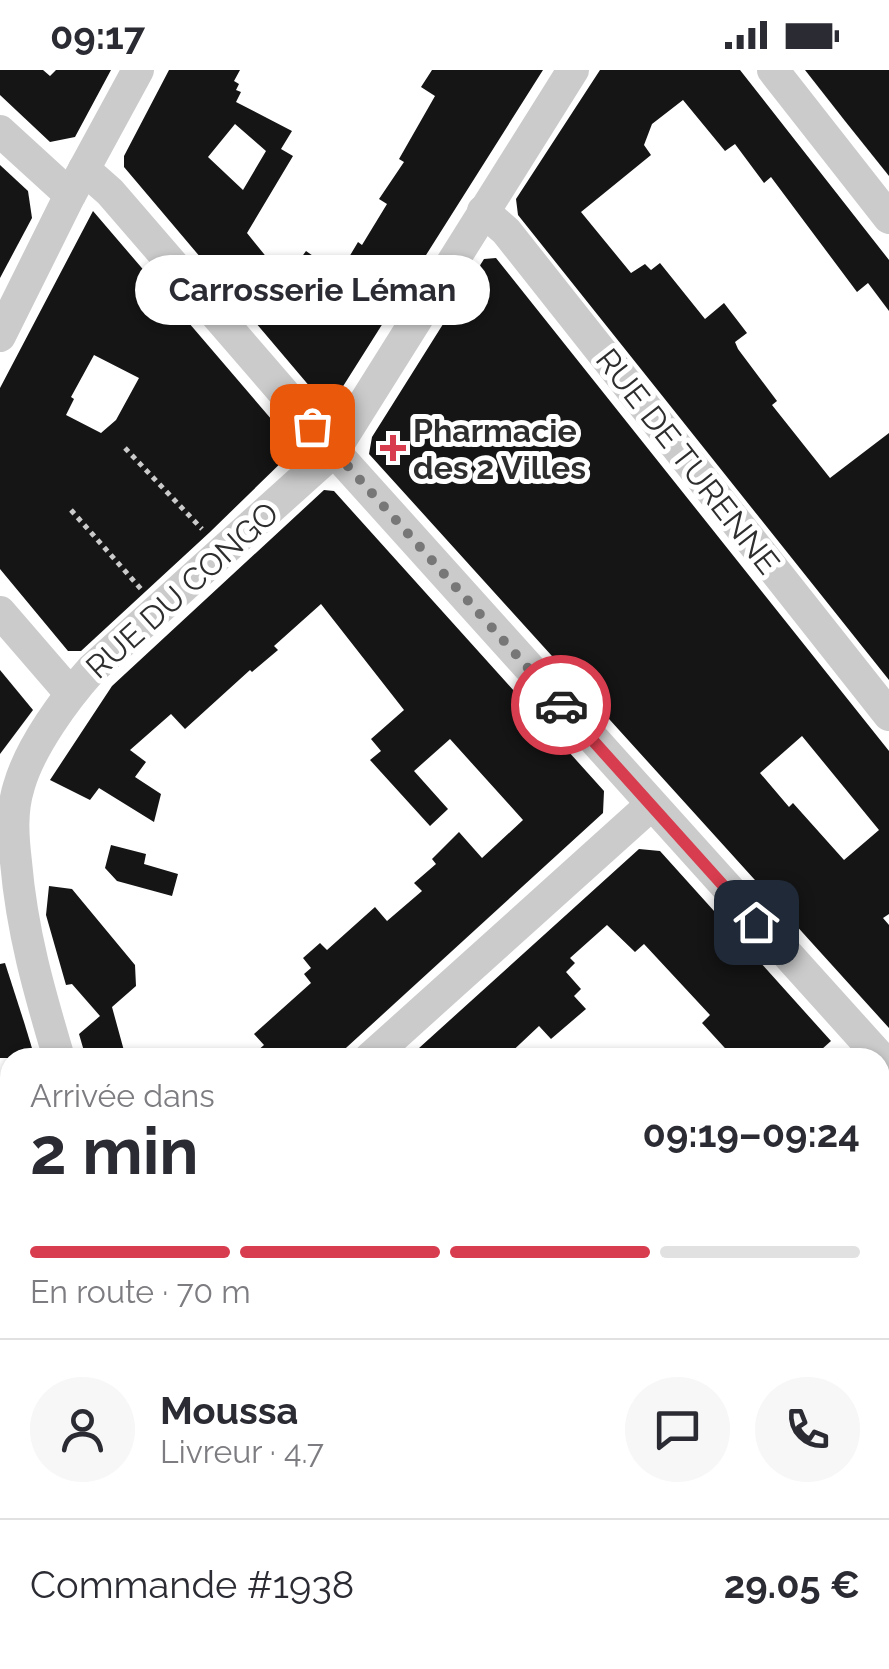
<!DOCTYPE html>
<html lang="fr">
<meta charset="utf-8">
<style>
:root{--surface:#fff;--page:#f7f7f7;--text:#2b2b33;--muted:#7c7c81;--line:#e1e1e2;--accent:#d73d4e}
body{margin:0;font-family:Raleway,sans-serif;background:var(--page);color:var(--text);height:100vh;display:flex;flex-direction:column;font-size:38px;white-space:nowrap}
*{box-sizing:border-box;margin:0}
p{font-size:32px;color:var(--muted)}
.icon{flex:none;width:55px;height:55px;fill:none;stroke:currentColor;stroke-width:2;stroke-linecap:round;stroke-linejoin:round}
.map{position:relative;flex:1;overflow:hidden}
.side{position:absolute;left:0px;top:978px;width:890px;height:622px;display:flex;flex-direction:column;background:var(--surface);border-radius:30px 30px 0 0;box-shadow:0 2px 8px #0004}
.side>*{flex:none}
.pin{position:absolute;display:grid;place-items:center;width:85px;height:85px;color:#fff;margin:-42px;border-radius:20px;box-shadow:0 5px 15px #0006}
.courier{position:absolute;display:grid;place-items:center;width:100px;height:100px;margin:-50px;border:8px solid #d73d4e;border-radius:50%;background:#fff;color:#222;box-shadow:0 2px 12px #0007}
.bubble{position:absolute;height:70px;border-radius:35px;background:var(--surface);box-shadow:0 2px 8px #0004;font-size:32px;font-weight:700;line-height:70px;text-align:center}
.head em{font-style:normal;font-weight:700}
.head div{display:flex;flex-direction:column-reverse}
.head{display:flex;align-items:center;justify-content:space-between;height:170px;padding:0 30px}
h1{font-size:65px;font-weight:700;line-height:75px}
.bar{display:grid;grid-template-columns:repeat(4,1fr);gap:15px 10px;align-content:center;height:120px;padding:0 30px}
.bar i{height:12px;border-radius:8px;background:var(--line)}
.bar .current{background:var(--accent)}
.bar p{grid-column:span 4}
.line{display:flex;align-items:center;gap:25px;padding:0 30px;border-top:2px solid var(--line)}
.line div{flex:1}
.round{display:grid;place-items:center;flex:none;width:105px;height:105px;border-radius:52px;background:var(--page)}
.status{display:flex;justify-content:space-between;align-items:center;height:70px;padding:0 50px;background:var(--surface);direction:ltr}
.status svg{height:28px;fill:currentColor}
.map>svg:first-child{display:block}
</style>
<div class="status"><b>09:17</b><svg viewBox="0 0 49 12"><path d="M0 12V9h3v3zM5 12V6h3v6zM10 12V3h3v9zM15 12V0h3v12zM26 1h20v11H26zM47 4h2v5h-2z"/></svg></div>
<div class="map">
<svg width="889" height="1599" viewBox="0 0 889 1599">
<rect width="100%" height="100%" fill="#fff"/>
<g fill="#151515" fill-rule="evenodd">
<polygon points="0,0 43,0 50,6 56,0 111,0 75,67 50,72 0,25"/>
<path d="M169 0H240L234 11 239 14 236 20 241 22 236 32 292 61 281 79 293 86 247 163 285 210 306 181 339 204 358 172 362 175 387 134 379 129 404 92 399 89 435 26 421 17 432 0H543L335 329 322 331 124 97V86ZM235 54 266 81 243 120 208 87Z"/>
<polygon points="600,0 740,0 889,190 889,241 868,213 857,222 771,107 764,113 735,74 725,81 683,30 652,54 644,75 651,85 581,142 631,203 645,194 651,200 660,193 705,249 724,233 747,263 735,272 738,279 777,331 772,335 830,408 889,363 889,610 518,145 516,129"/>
<polygon points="805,0 889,0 889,106 845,51"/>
<polygon points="0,95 28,121 32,148 0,208"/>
<path d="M93 141 290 371 289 385 210 462 81 581H68L0 499V318ZM94 285 139 308 116 350 101 363 66 345 74 329 71 327Z"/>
<path d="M496 188 889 681V844L883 848 889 855V958L369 384 372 367 484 189ZM802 666 879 760 844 790 793 733 789 737 760 703Z"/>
<polygon points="324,420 334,421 604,721 603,743 335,988 249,988 264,975 254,964 311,913 304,904 311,898 303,888 320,873 327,880 375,837 387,851 422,821 414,813 436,794 432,789 459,762 482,788 523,750 450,669 414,701 448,739 430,756 370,690 381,681 371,669 404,640 321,534 274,576 278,580 252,602 250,600 185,659 171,644 130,680 146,692 135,707 161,724 154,752 99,718 90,730 50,710 112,616"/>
<polygon points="0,600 33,640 0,684"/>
<polygon points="111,775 146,784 144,794 178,804 172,826 117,811 105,798"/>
<polygon points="639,779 660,781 831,971 812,988 734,988 702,953 710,945 644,874 635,882 607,855 570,888 575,893 566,902 581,919 574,926 586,939 551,969 539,956 505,988 408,988"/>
<polygon points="49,816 72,819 135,895 136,916 112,937 126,988 86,988 79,964 100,946 72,914 66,915 46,845"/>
<polygon points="5,893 24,952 35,988 0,988 0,894"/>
</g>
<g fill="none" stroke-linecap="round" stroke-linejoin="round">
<g stroke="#cbcbcb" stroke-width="5" stroke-dasharray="5 5" stroke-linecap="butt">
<polyline points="125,378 202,459"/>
<polyline points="71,440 141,519"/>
</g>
<g stroke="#cbcbcb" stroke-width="32">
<polyline points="773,0 889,148"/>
<polyline points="0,61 70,125"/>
<polyline points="84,99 110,122 334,381 889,997"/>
<polyline points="483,141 506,161 889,645"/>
<polyline points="0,266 70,125 138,0"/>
<polyline points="0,542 70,623"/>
<path d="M59 988C39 921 22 862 16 792 13 767 11 741 19 716 30 677 65 629 92 599L334 381 573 0"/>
<polyline points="370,988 651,735"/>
<polyline points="0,1269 10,1265"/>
<polyline points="880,1589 889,1596"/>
<polyline points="203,1590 206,1599"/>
<polyline points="41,1599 63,1590"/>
</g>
</g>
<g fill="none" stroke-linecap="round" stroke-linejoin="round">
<polyline stroke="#777" stroke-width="10" stroke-dasharray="0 18" points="312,356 561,635"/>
<polyline stroke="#d73d4e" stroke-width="12" points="561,635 756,852"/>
</g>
<path fill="#d73d4e" stroke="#fff" stroke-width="4" d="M388 363h10v10h10v10h-10v10h-10v-10h-10v-10h10z"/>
<g text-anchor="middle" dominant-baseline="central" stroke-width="10" stroke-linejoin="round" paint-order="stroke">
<g font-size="32" font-weight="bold" fill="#2e2e2e" stroke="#fff" text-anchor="start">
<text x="413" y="360">Pharmacie<tspan x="413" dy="37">des 2 Villes</tspan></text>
</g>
<g font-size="32" fill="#2e2e2e" stroke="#fff">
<text transform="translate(688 391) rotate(52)">RUE DE TURENNE</text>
<text transform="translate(182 520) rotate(-42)">RUE DU CONGO</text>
</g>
</g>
</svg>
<div class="pin" style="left:312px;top:356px;background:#ea580c"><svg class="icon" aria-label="bag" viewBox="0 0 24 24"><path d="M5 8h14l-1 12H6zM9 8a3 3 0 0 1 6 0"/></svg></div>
<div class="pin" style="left:756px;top:852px;background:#1f2937"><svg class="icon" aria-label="home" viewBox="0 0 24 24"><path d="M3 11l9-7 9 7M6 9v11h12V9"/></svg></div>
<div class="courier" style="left:561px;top:635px"><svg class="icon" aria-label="car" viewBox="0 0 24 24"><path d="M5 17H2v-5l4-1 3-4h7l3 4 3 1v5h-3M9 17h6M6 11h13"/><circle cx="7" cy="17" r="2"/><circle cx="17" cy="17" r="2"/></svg></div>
<div class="bubble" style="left:135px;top:185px;width:355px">Carrosserie Léman</div>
<section class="side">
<div class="head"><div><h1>2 min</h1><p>Arrivée dans</p></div><em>09:19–09:24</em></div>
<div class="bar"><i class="current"></i><i class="current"></i><i class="current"></i><i></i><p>En route · 70 m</p></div>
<div class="line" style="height:180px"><a class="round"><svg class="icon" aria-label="person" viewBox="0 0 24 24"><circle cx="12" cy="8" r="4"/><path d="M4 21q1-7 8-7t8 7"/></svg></a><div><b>Moussa</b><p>Livreur · 4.7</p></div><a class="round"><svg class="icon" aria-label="chat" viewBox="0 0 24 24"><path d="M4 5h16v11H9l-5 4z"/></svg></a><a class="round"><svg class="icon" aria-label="phone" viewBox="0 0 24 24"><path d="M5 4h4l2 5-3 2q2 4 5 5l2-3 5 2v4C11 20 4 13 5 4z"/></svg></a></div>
<div class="line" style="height:130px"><div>Commande #1938</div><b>29.05 €</b></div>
</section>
</div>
